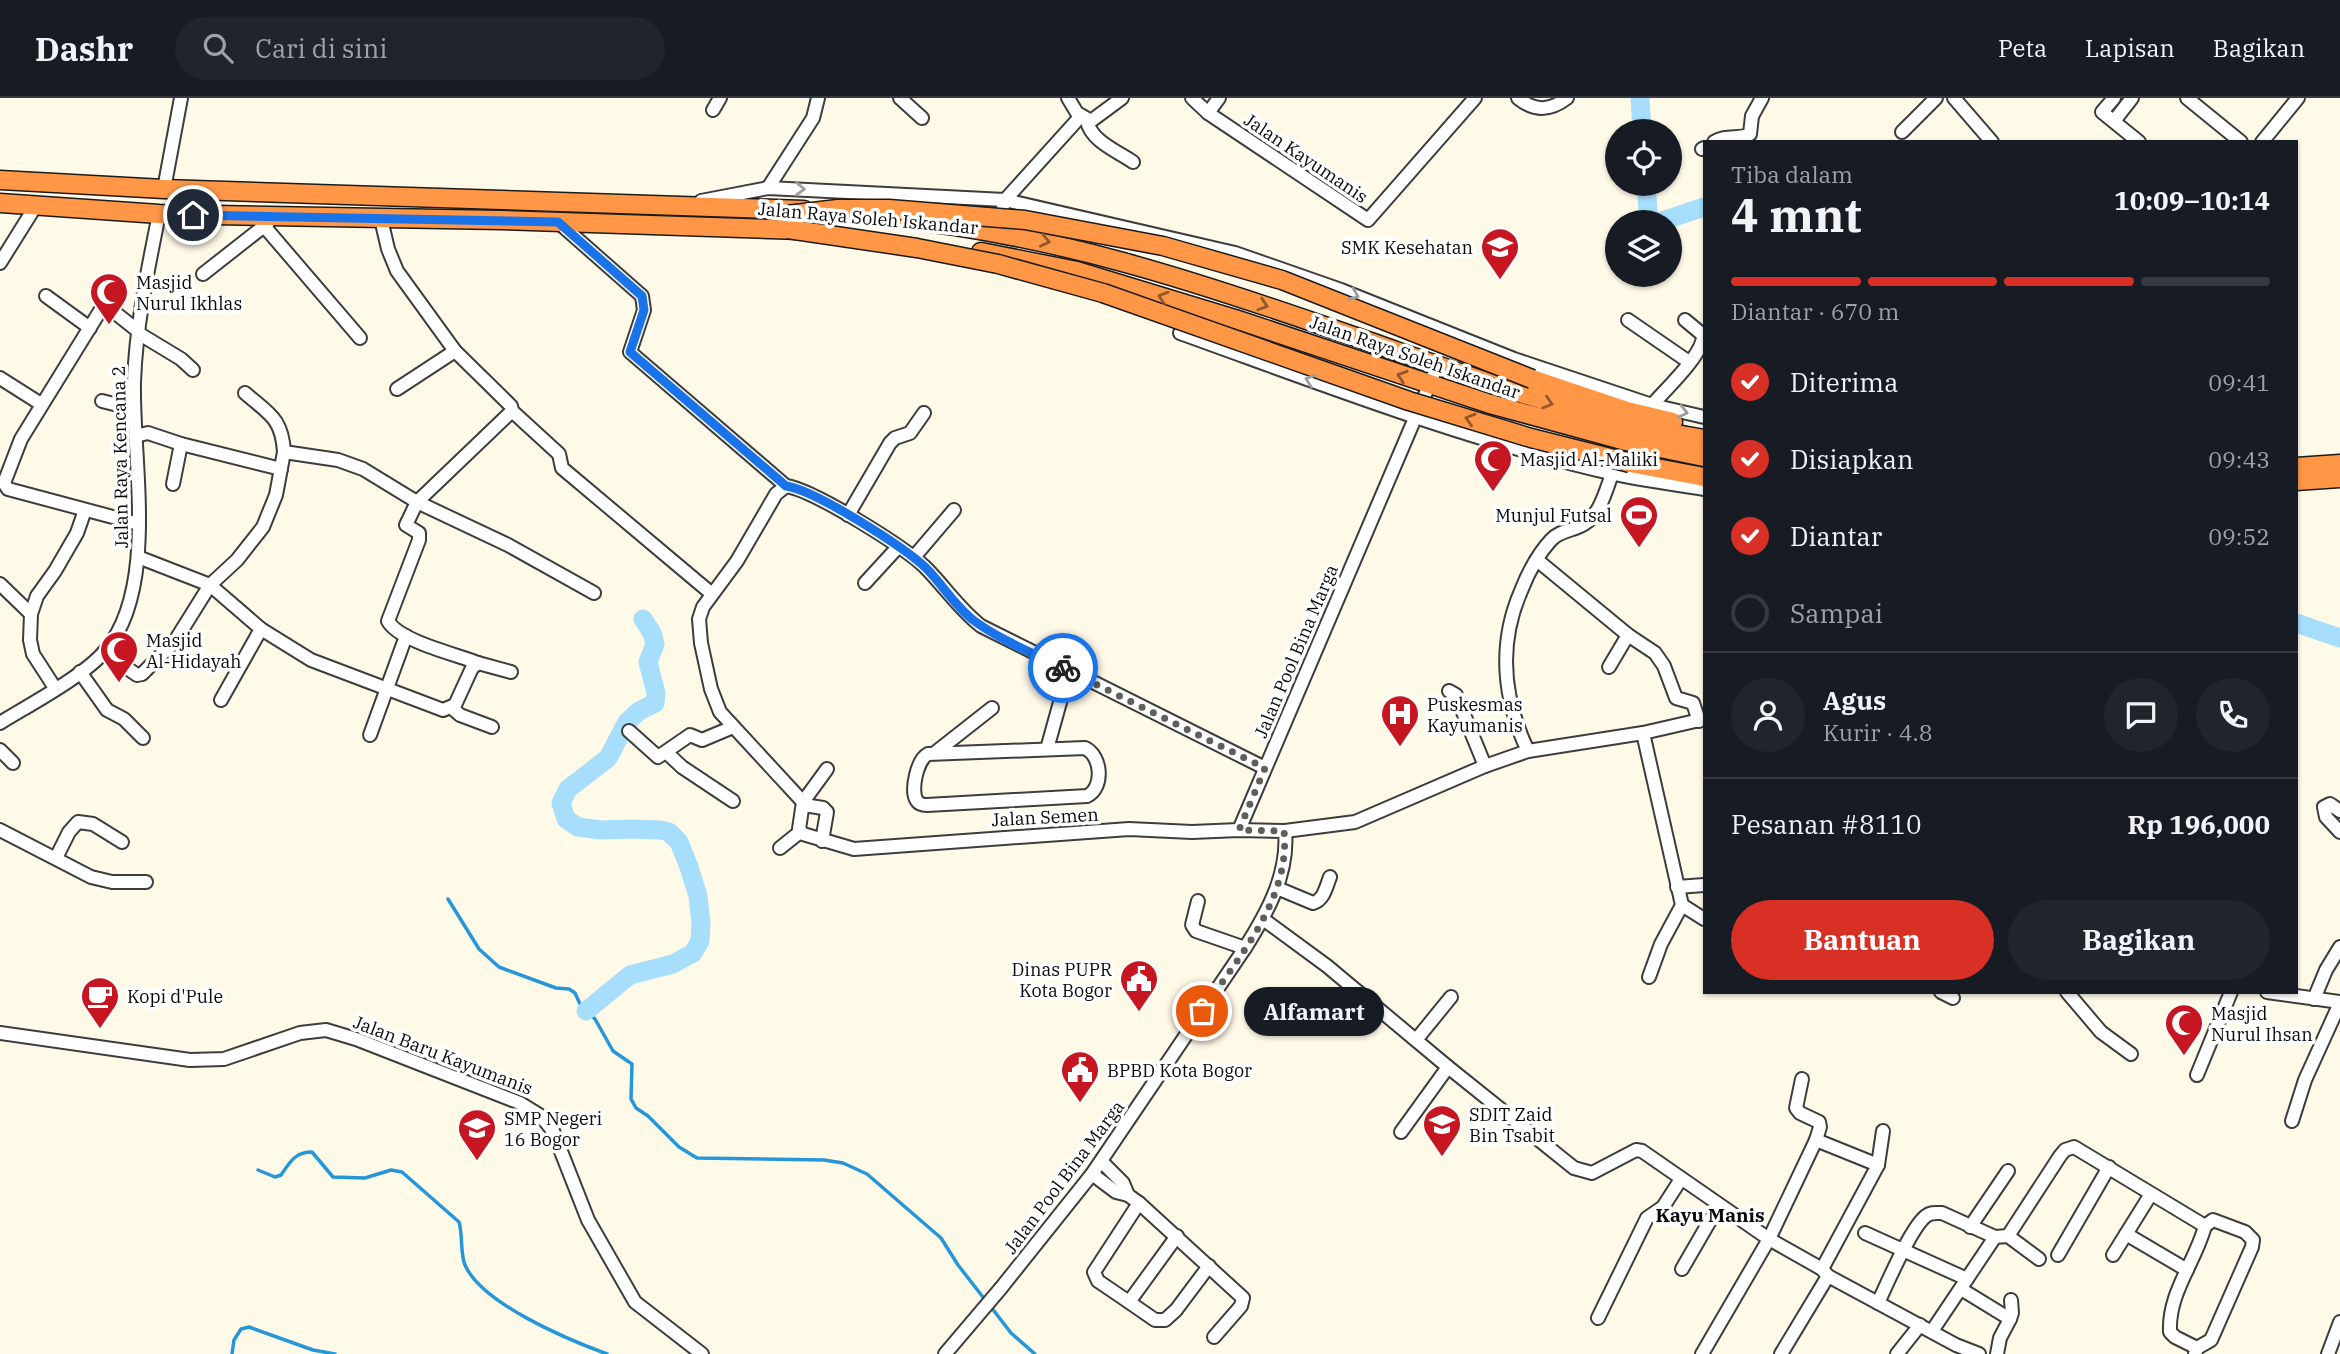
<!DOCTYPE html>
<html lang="id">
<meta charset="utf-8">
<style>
:root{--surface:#171b24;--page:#20242c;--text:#f1f3f6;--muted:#9ea1a6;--line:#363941;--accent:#d93025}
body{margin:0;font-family:"IBM Plex Serif",serif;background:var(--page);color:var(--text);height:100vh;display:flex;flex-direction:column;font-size:26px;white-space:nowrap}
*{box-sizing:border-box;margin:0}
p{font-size:23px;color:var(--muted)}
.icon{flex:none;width:38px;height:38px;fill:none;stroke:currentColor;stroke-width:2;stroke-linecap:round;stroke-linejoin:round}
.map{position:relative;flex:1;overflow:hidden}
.side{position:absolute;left:1703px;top:42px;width:595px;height:854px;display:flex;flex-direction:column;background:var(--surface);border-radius:0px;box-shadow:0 2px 5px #0004}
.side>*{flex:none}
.tools{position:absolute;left:1605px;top:21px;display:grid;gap:14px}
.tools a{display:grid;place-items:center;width:77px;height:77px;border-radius:50%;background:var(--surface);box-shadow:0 2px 5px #0004;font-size:35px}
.pin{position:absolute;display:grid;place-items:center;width:60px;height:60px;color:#fff;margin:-30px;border:4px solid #fff;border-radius:50%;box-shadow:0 2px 7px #0007}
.courier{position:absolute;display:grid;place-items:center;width:70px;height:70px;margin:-35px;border:5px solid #1a73e8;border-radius:50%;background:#fff;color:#222;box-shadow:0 2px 9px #0007}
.bubble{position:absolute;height:49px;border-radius:24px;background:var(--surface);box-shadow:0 2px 5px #0004;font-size:23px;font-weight:800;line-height:49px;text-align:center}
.summary em{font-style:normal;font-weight:800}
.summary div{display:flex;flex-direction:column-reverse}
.summary{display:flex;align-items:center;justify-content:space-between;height:119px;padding:0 28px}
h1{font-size:46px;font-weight:800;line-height:52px}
.bar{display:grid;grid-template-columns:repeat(4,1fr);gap:10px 7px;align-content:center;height:84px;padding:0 28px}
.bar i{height:9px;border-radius:5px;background:var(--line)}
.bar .on{background:var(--accent)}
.bar p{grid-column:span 4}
.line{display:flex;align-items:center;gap:18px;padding:0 28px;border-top:2px solid var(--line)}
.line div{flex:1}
.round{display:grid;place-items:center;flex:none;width:74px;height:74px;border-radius:37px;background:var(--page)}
ol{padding:0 28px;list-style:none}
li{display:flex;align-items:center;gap:21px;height:77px}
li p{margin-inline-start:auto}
li .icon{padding:7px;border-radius:50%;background:var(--accent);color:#fff;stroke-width:4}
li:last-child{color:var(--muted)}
li i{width:38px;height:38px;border:4px solid var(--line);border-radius:50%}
.cta{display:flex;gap:14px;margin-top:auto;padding:14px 28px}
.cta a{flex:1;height:80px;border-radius:42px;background:var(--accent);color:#fff;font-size:28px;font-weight:800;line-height:80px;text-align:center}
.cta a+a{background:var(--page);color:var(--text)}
header{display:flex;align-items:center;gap:42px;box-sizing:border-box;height:98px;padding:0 35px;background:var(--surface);border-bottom:2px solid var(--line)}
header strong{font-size:33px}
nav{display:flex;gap:38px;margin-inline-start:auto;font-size:24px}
.search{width:490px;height:63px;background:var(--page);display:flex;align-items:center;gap:18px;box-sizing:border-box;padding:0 24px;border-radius:38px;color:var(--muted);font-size:26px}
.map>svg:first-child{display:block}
</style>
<header>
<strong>Dashr</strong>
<div class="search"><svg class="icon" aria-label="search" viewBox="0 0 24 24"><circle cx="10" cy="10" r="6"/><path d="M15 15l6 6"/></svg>Cari di sini</div>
<nav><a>Peta</a><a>Lapisan</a><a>Bagikan</a></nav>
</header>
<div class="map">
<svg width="2340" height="1256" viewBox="0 0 2340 1256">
<rect width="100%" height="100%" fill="#fffae8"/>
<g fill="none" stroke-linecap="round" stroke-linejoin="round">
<g stroke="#2696da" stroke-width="3.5">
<polyline points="448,801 479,851 499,869 556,890 569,891 575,895 580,906 595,921 613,953 632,966 631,1001 636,1010 648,1018 679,1049 697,1060 824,1062 843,1065 867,1076 941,1140 958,1167 986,1203"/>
<path d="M258 1072 275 1079 281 1077C290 1064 295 1054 312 1054L333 1079 365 1080 391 1072 402 1074 459 1124C463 1138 460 1155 465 1167 482 1206 569 1242 607 1256"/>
<polyline points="991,1209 1011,1235 1035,1256"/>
<polyline points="232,1256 234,1242 241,1231 249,1229 313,1252 335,1256"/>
</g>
<g stroke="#a6defc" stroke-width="19">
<polyline points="1640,0 1642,33"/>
<polyline points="1646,86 1649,124"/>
<polyline points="1659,124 1704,109"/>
<polyline points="2296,525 2340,540"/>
<polyline points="586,913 630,877 673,866 693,855 700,843 701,825 698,798 689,769 679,744 669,734 660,732 632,731 601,732 578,729 566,721 561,705 568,691 608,660 627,624 639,613 655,605 656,595 648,564 655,546 652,535 643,521"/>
</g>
<defs>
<g id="minor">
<polyline points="900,0 922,20"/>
<polyline points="1068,0 1077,15 1091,23 1122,0"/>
<polyline points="1192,0 1208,15 1368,122 1475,0"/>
<path d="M1518 0C1535 14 1550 13 1567 0"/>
<polyline points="1954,0 1992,44"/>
<polyline points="2114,0 2102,14 2139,44"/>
<polyline points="2187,0 2241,44"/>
<polyline points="713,12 720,0"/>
<polyline points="1208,15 1219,0"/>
<path d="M1087 23C1091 43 1117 53 1133 64"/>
<polyline points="2114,23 2132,0"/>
<polyline points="1902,34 1936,0"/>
<path d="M1714 44C1726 36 1740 42 1750 36L1752 18 1762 0"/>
<polyline points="2262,44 2298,0"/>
<polyline points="1702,51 1704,50"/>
<polyline points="768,90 813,20 818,0"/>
<polyline points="164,91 181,0"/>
<polyline points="701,103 768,90 1005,102 1235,155 1341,192 1514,261 1652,307 1704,319"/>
<polyline points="1003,108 1005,102 1080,19"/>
<path d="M381 121 388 151 397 173 455 253 511 308 512 313 417 404 406 427 419 435V442L388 523C399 543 455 556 478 565"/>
<path d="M558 124 642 198 644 212 630 254 786 388C814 392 904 449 925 469 945 489 959 511 981 528L1265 670"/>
<polyline points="264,128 360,240"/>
<polyline points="0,165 35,109"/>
<polyline points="203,176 268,125"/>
<polyline points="46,198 90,230"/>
<path d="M1189 219 1180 235C1322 286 1463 341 1610 375 1641 382 1673 386 1704 391"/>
<polyline points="1628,222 1689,264"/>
<polyline points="138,233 108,209 100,213 21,341 4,385 8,391 139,426"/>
<polyline points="138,235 181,261 193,272"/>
<polyline points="0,280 41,306"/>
<polyline points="397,291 455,253"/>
<path d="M245 295C269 316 282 320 284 354L338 362 363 371 417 404 508 447 594 495"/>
<polyline points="102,303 134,311"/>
<path d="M1652 307C1665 292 1704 256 1703 237L1685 222"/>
<polyline points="512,313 559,356 562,370 712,496"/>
<polyline points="135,338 148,335 181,346 281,371"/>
<polyline points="173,386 181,346"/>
<path d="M786 388 776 396 737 463 703 509 699 521 701 545 711 591 720 614 803 704 799 731 803 736 854 751 1129 731 1192 734 1239 732 1285 733C1289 776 1267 815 1245 850L1092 1076 1001 1190 945 1256"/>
<polyline points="848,417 890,345 895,340 910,335 924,315"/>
<polyline points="138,459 210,487 261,531 311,562 443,612 455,607 472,570 478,565 511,574"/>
<polyline points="914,459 954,412"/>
<polyline points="1537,462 1628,537 1655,555 1664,568 1676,600 1693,605 1699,623"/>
<polyline points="865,485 898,449"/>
<polyline points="0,486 31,516"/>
<polyline points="104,554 137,577 142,576 175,543 210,487 237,462 263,429 276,397 284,354"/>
<polyline points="1609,569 1628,537"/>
<polyline points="80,574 107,612 124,621 143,640"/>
<polyline points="55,590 33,556 30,542 31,516 37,498 55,473 77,435 85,412"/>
<polyline points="1449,593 1456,597 1485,668"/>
<polyline points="221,602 261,531"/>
<polyline points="452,610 460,617 492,629"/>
<path d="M0 625C29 607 84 578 105 553 159 490 132 361 134 284 136 227 148 171 159 116"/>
<polyline points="629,633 658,659 690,637 702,642 733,629"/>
<polyline points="1643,635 1682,807 1661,846 1649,879"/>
<polyline points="370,637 406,538"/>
<path d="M1085 650C1102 658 1104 690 1087 698L927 707C923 707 919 706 917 703 910 693 917 662 928 656Z"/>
<polyline points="1047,651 1069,572"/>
<polyline points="0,652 13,665"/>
<path d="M1528 653C1503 601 1498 546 1521 493 1528 475 1538 456 1551 442 1560 432 1573 433 1584 426 1600 417 1606 392 1612 376"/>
<polyline points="666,654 682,669 733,703"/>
<polyline points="936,654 992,610"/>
<polyline points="803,704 827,671"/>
<polyline points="804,707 823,710 827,714 822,743"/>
<polyline points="2340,713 2330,706 2324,709 2326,719 2340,734"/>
<polyline points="0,732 91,779 112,784 146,784"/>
<polyline points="1239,732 1433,278"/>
<polyline points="1285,733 1355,724 1485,668 1528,653 1643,635 1704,621"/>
<polyline points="780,750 800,734"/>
<polyline points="56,760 69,734 78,724 93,726 122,744"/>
<polyline points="1677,789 1704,787"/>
<path d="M1277 790 1313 805C1324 802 1326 789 1330 779"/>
<polyline points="1198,803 1192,827 1196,833 1245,850"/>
<polyline points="1682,807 1704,821"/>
<polyline points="1263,821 1327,868 1448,969 1574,1070 1592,1075 1636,1052 1642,1053 1769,1141 1822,1171 1828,1178 1956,1247 1979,1256"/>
<polyline points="1941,894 1953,900"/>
<polyline points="2067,894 2101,934 2131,956"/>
<polyline points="2267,894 2340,904"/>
<polyline points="2314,901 2326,872 2340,849"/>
<polyline points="0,935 190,962 224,961 300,935 326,932 356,941 520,1005 541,1018 553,1033 588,1122 635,1204 702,1256"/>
<polyline points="1416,942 1451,899"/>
<polyline points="2197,977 2231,894"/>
<polyline points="1802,981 1796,1010 1800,1015 1819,1024 1820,1029 1816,1042"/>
<polyline points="2292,1023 2305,982 2340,905"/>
<polyline points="1401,1034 1448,969"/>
<polyline points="1102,1064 1123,1085 1128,1097"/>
<polyline points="1878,1067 1883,1033"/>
<polyline points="1092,1076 1116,1094 1128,1097 1139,1105 1243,1200 1241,1208 1214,1239"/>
<polyline points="1970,1129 2008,1073"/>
<polyline points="1865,1135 1967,1181"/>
<polyline points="2126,1136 2187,1172"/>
<polyline points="1177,1138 1129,1204 1155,1222 1165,1222 1176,1212 1209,1168"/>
<polyline points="2008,1138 2060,1058 2065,1052 2074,1049 2205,1128 2213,1122 2245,1134 2253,1142 2252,1149 2211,1242 2197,1250"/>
<polyline points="2058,1157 2109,1069"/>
<polyline points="2113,1157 2151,1096"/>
<polyline points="1682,1171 1719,1107"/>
<polyline points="1961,1191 2010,1221 2000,1240 1997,1256"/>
<polyline points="1129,1204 1098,1183 1094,1174 1139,1105"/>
<path d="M1878 1205C1887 1186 1911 1129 1926 1118 1931 1114 1936 1115 1942 1115L1995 1139"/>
<polyline points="1598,1220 1647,1120 1663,1109 1681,1081"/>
<polyline points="2010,1221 2012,1215 2011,1202"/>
<polyline points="1932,1233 1995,1139 2008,1138 2039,1161"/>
<polyline points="1702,1256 1769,1141 1816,1042 1878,1067 1822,1171"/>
<polyline points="1781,1256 1828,1178"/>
<polyline points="1897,1256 1920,1227"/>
<path d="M2195 1256 2197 1250 2175 1239 2170 1234C2168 1195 2195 1165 2205 1128"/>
<polyline points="2328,1256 2340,1224"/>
</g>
<g id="highway">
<polyline points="0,82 164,91 804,112"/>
<polyline points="0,105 159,116 501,122 801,132"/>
<path d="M881 119C1048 134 1196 183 1353 238 1469 278 1583 321 1704 341"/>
<polyline points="981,154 1077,173 1235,221 1490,306 1626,343 1704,359"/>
<polyline points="1532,281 1627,313 1673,324"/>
<polyline points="1630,365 1704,379"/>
<polyline points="2296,369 2340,366"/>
<polyline points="2296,383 2340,380"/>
</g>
</defs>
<use href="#minor" stroke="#3d3d3d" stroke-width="16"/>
<use href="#highway" stroke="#1b1b1b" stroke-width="21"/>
<use href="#minor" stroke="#fff" stroke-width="12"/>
<use href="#highway" stroke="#ff9746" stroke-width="18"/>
<defs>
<g id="highway-bridge">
<polyline points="787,117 838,111 889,111 1025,122 1163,148 1282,182 1532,281"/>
<polyline points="788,131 917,150 998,166 1103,195 1409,303 1531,340 1630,365"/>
</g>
</defs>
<use href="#highway-bridge" stroke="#1b1b1b" stroke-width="21" stroke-linecap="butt"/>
<use href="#highway-bridge" stroke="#ff9746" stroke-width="18"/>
</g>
<defs><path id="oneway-chevron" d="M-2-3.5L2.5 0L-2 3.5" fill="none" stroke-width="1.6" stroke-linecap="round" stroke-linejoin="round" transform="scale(1.75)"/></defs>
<g stroke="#9d9d9d">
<use href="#oneway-chevron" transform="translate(800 91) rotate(2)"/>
<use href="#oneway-chevron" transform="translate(1354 197) rotate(22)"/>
<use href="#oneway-chevron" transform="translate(1310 282) rotate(-160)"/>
<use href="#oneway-chevron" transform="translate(1683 314) rotate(13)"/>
</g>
<g stroke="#91582b">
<use href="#oneway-chevron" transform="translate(1045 143) rotate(12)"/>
<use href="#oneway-chevron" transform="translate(1163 199) rotate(-163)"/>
<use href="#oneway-chevron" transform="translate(1263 207) rotate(18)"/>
<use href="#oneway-chevron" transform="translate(1402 278) rotate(-161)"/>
<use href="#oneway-chevron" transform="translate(1548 305) rotate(17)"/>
<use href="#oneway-chevron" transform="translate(1470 321) rotate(-163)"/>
</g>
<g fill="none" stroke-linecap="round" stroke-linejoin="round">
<path stroke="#605e58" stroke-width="7" stroke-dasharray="0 12.6" d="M1063 570 1265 670 1239 732 1284 733C1291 801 1237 861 1202 913"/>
<path stroke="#1a73e8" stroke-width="9" d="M193 117 558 124 642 198 644 212 630 254 786 388C815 392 904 449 926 470 942 486 954 507 973 522 1000 542 1033 555 1063 570"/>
</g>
<defs>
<symbol id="school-pin" viewBox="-11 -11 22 30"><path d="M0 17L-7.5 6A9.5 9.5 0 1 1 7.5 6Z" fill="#c61622" stroke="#fff"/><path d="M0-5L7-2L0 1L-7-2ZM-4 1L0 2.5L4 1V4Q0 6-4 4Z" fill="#fff"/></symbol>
<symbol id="mosque-pin" viewBox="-11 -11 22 30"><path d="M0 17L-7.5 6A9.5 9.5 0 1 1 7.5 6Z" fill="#c61622" stroke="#fff"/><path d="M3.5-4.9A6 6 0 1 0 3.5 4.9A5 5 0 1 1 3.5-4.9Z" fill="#fff"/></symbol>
<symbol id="stadium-pin" viewBox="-11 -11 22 30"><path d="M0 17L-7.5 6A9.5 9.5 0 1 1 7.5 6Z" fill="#c61622" stroke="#fff"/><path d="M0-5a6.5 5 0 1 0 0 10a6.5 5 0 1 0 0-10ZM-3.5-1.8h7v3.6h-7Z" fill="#fff"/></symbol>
<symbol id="hospital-pin" viewBox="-11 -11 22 30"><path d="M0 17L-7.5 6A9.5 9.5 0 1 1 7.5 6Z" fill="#c61622" stroke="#fff"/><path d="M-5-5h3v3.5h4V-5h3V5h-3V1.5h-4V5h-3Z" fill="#fff"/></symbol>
<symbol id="civic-pin" viewBox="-11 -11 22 30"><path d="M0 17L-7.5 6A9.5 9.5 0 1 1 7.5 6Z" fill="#c61622" stroke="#fff"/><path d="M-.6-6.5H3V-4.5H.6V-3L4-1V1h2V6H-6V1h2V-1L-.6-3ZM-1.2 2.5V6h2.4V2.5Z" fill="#fff"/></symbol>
<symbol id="cafe-pin" viewBox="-11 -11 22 30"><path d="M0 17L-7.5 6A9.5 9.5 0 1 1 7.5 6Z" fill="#c61622" stroke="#fff"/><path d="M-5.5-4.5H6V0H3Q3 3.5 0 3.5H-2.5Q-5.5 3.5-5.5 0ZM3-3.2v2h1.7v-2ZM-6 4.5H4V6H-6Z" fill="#fff"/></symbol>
</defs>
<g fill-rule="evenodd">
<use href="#school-pin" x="1478" y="127" width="44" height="60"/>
<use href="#mosque-pin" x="87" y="172" width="44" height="60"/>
<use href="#mosque-pin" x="1471" y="339" width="44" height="60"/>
<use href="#stadium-pin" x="1617" y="395" width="44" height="60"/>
<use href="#mosque-pin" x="97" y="530" width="44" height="60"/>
<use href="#hospital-pin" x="1378" y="594" width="44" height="60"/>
<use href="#civic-pin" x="1117" y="859" width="44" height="60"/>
<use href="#cafe-pin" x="78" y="876" width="44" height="60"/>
<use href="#mosque-pin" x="2162" y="903" width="44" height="60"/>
<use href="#civic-pin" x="1058" y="950" width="44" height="60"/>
<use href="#school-pin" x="1420" y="1004" width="44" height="60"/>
<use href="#school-pin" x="455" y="1008" width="44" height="60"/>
</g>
<g text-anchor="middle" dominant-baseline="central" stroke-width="7" stroke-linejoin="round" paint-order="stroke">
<g font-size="18" fill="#0a0a0a" stroke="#fff">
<text transform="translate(1306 60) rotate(34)">Jalan Kayumanis</text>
<text transform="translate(868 120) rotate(5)">Jalan Raya Soleh Iskandar</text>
<text transform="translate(1415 259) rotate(19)">Jalan Raya Soleh Iskandar</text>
<text transform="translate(120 359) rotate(-91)">Jalan Raya Kencana 2</text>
<text transform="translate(1296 553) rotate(-67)">Jalan Pool Bina Marga</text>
<text transform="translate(1045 719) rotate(-3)">Jalan Semen</text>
<text transform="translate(443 957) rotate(21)">Jalan Baru Kayumanis</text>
<text transform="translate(1064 1079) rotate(-53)">Jalan Pool Bina Marga</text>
</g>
<g font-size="18" fill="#0a0a0a" stroke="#fff" text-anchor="start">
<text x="1473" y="149" text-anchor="end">SMK Kesehatan</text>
<text x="136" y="184">Masjid<tspan x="136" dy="21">Nurul Ikhlas</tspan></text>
<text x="1520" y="361">Masjid Al-Maliki</text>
<text x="1612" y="417" text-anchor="end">Munjul Futsal</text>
<text x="146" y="542">Masjid<tspan x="146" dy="21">Al-Hidayah</tspan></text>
<text x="1427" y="606">Puskesmas<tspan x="1427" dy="21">Kayumanis</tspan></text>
<text x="1112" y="871" text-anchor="end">Dinas PUPR<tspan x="1112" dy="21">Kota Bogor</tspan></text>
<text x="127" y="898">Kopi d'Pule</text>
<text x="2211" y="915">Masjid<tspan x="2211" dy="21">Nurul Ihsan</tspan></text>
<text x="1107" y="972">BPBD Kota Bogor</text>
<text x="1469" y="1016">SDIT Zaid<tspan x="1469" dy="21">Bin Tsabit</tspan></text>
<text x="504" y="1020">SMP Negeri<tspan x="504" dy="21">16 Bogor</tspan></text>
</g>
<g font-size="19" font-weight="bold" fill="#0a0a0a" stroke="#fff">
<text x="1710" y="1117">Kayu Manis</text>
</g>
</g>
</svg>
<div class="tools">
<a><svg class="icon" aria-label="locate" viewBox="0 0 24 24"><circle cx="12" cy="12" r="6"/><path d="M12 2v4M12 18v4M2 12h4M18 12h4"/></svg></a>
<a><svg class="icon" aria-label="layers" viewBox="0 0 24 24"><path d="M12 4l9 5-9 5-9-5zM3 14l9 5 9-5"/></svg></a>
</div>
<div class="pin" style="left:1202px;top:913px;background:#ea580c"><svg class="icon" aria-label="bag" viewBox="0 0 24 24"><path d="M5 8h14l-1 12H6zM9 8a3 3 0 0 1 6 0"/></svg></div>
<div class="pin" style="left:193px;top:117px;background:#1f2937"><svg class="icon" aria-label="home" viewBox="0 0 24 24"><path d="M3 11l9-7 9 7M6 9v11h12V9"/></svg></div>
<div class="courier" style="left:1063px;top:570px"><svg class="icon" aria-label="bike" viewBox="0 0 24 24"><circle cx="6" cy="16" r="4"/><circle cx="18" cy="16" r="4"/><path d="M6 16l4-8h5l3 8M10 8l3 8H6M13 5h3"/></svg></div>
<div class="bubble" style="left:1244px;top:889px;width:140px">Alfamart</div>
<section class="side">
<div class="summary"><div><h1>4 mnt</h1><p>Tiba dalam</p></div><em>10:09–10:14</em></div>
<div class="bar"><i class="on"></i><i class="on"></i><i class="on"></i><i></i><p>Diantar · 670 m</p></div>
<ol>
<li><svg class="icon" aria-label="check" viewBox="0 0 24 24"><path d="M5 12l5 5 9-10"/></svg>Diterima<p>09:41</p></li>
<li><svg class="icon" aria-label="check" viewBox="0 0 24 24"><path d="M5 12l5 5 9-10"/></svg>Disiapkan<p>09:43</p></li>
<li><svg class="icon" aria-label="check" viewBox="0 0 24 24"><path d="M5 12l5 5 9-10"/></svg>Diantar<p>09:52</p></li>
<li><i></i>Sampai</li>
</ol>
<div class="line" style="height:126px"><a class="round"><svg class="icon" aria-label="person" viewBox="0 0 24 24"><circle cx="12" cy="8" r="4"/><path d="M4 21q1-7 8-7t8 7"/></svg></a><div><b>Agus</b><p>Kurir · 4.8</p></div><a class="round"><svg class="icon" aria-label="chat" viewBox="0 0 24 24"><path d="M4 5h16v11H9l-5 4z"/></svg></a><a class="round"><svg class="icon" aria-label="phone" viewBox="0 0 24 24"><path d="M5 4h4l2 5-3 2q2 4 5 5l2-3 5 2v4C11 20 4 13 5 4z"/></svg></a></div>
<div class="line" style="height:91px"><div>Pesanan #8110</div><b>Rp 196,000</b></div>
<div class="cta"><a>Bantuan</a><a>Bagikan</a></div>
</section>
</div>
